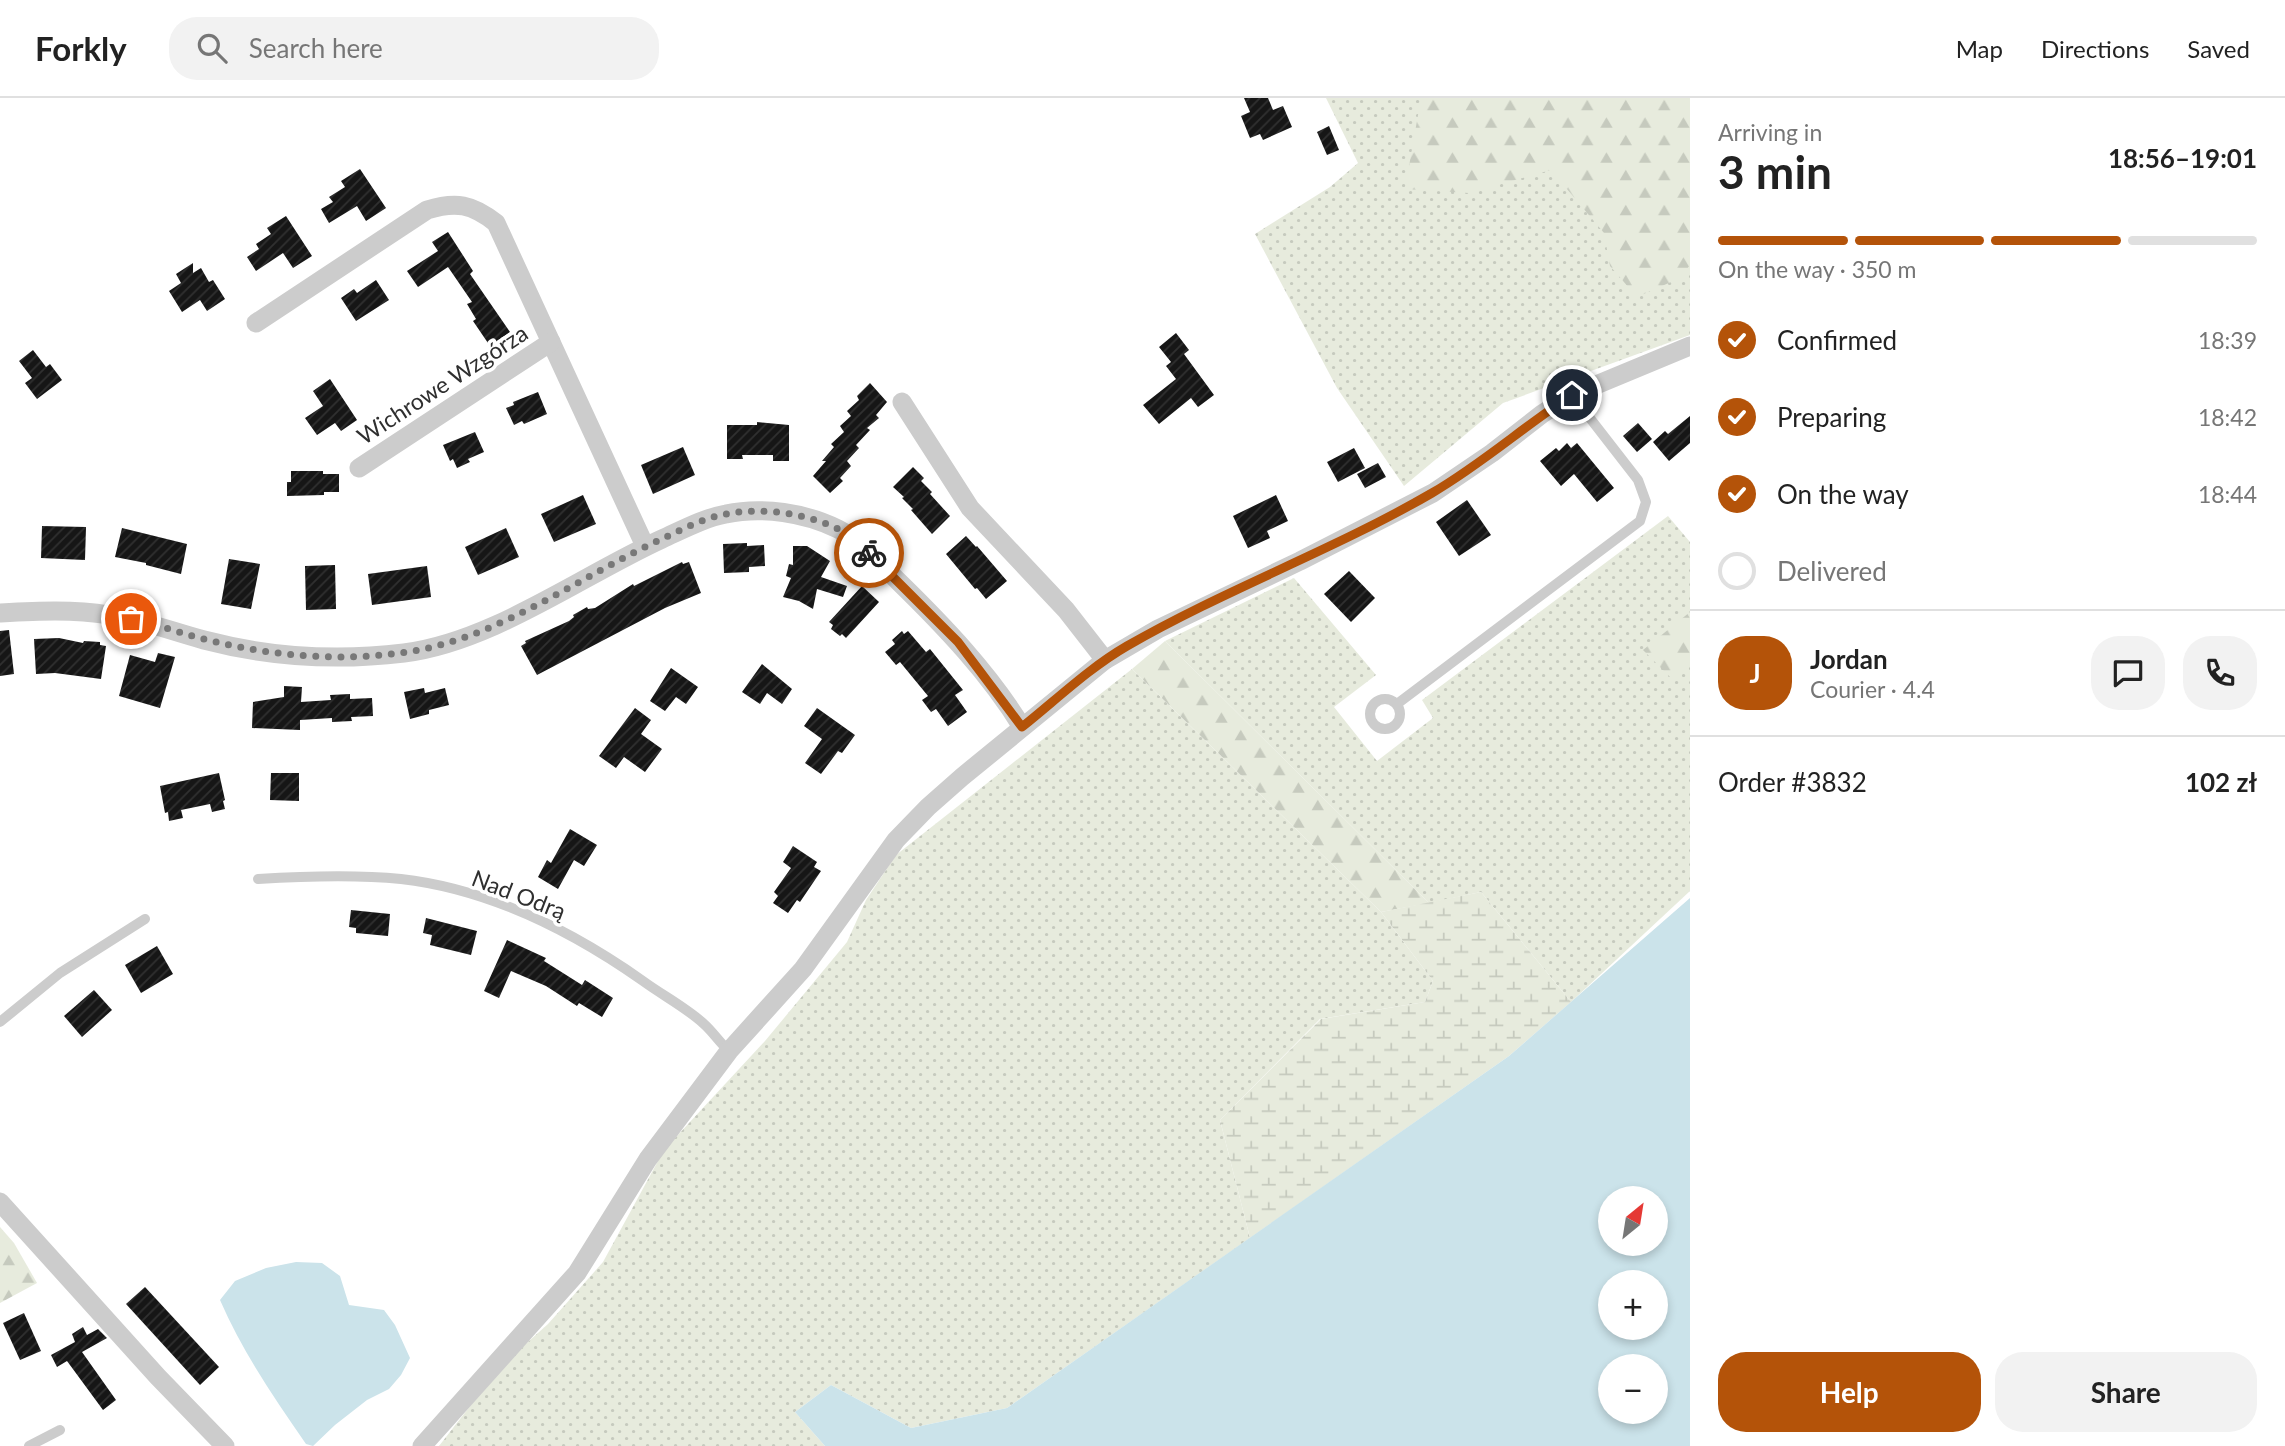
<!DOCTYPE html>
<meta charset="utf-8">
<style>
:root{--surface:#fff;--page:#f2f2f2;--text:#222;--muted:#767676;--line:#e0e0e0;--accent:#b45309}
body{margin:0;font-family:Lato,sans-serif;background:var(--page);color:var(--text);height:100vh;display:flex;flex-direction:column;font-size:26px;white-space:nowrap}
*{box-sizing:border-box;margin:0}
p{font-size:23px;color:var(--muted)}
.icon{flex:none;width:38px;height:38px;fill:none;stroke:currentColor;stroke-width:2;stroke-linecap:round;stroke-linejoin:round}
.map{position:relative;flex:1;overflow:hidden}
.drawer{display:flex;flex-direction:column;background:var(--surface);width:595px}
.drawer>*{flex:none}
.needle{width:46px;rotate:30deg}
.controls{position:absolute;left:1598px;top:1088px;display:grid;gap:14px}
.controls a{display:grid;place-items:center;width:70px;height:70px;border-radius:50%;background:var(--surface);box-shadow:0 4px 10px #0003;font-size:35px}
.pin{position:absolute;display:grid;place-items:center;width:60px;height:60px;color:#fff;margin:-30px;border:4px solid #fff;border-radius:50%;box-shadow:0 2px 7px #0007}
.courier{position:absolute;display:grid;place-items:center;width:70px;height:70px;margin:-35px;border:5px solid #b45309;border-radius:50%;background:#fff;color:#222;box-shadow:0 2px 9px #0007}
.headline em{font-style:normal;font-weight:700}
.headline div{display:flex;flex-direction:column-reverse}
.headline{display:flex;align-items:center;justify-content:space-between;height:119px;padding:0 28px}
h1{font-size:46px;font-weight:700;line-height:52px}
.bar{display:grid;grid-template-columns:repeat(4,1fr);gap:10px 7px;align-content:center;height:84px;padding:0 28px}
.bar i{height:9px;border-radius:5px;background:var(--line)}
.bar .active{background:var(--accent)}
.bar p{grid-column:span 4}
.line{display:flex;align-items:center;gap:18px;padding:0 28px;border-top:2px solid var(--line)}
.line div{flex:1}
.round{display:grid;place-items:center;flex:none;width:74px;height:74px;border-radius:28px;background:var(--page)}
ol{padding:0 28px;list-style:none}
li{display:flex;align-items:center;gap:21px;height:77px}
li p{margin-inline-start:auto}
li .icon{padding:7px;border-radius:50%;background:var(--accent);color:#fff;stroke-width:4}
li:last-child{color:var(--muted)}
li i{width:38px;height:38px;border:4px solid var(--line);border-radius:50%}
.action{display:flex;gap:14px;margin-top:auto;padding:14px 28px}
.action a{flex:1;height:80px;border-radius:28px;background:var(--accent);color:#fff;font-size:28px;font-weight:700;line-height:80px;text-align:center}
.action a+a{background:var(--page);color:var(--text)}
header{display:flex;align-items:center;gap:42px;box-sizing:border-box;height:98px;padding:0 35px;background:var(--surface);border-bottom:2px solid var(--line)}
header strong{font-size:33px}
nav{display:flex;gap:38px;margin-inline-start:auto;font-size:24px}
.search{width:490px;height:63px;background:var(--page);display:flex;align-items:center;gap:18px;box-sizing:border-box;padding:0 24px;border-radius:28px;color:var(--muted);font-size:26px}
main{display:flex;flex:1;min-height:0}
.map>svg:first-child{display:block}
</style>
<header>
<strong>Forkly</strong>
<div class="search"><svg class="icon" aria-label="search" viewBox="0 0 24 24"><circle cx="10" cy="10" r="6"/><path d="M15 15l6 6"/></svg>Search here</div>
<nav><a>Map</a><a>Directions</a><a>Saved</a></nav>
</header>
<main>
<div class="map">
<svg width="1690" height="1348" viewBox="0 0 1690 1348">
<defs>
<pattern id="grass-dots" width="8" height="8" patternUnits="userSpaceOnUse" patternTransform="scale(1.75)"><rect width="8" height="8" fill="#e7ebdd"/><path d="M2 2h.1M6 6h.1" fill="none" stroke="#c6cabe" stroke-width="1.8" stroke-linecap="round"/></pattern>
<pattern id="forest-firs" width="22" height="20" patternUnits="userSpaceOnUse" patternTransform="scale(1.75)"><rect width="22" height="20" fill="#e7ebdd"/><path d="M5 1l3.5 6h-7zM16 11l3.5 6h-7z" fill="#c6cabe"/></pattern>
<pattern id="wetland-marsh" width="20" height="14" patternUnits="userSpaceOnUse" patternTransform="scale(1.75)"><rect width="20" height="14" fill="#e7ebdd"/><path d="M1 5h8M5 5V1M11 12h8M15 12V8" fill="none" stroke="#c6cabe"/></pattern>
<pattern id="building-hatch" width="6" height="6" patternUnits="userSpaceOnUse" patternTransform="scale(1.75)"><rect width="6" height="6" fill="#161616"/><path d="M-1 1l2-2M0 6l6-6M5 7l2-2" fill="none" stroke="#303030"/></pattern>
</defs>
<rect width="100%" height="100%" fill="#fff"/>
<g fill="url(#grass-dots)">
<polygon points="1326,0 1690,0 1690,237 1503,305 1404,388 1337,290 1255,136 1330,89 1358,65"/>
<polygon points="1668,418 1690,444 1690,793 1571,904 1481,794 1429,805 1165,543 1294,480 1376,577 1334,609 1377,663 1433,620 1422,602"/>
<polygon points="1132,571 1381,814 1433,883 1425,904 1320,921 1220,1022 1250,1140 1007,1310 911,1330 831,1287 795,1314 825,1348 439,1348 502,1267 548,1226 603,1164 664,1052 765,943 847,844 866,802 896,757"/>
</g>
<g fill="url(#forest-firs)">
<polygon points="1421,0 1690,0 1690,167 1680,180 1637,199 1610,168 1604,135 1551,72 1469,95 1405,91"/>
<polygon points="1690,514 1690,562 1671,580 1643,552"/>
<polygon points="1165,543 1429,805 1381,814 1132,571"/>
<polygon points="0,1129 14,1145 37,1185 0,1205"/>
</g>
<polygon fill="url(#wetland-marsh)" points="1481,794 1571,904 1509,958 1250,1140 1220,1022 1321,921 1425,904 1433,883 1381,814"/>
<g fill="#cbe3ea" fill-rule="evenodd">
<path d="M1690 800V1348H825L795 1314 831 1287 911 1330 1007 1310 1509 958ZM1610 1101H1656V1146H1610ZM1610 1185H1656V1230H1610ZM1610 1269H1656V1314H1610Z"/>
<path d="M296 1164 322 1165 340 1178 349 1207 384 1212 395 1227 410 1260 401 1277 389 1291 367 1302 335 1327 313 1348 306 1346C274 1300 242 1253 220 1202L235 1183 266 1170Z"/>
</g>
<g fill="url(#building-hatch)">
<polygon points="1244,0 1268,0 1273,12 1283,8 1292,29 1263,42 1260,36 1250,40 1241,18 1250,14"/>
<polygon points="1329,28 1339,52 1327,57 1317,34"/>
<polygon points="360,71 386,110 366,123 357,108 329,125 321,111 333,104 329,99 345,89 341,83"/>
<polygon points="286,118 312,158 293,170 283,155 256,173 247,159 259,151 256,146 271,136 267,130"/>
<polygon points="448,134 473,173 470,176 510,234 490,248 473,223 476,221 467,206 472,204 448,169 418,189 407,173 438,153 432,144"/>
<polygon points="193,165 193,175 201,170 209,184 213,182 225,201 207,213 200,202 182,214 169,193 181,185 176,176"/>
<polygon points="376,182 389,202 356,223 341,200 354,191 357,195"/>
<polygon points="1176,235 1189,252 1184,256 1214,297 1198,309 1191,300 1159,326 1143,307 1176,281 1166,268 1171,264 1159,249"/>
<polygon points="33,252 46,269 50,266 62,282 37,301 25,285 32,280 19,263"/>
<polygon points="330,281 357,322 341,333 335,325 317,337 305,320 323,308 313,293"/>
<polygon points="870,285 887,304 876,317 879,320 867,330 870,332 856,347 859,350 847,363 851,368 840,380 843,383 830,395 813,378 826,363 822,363 834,349 831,346 844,334 840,328 851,318 847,313 859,302 857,298"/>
<polygon points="538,294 547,316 524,326 522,323 514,327 506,310 514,307 513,304"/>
<polygon points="1690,318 1690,345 1669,363 1653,344 1665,333 1668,336"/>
<polygon points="757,324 789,327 789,363 773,363 773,357 742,357 743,361 727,361 727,327 757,327"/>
<polygon points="1638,325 1652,341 1637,354 1623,338"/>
<polygon points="475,334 484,354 468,361 470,364 457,370 453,361 450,363 443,347"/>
<polygon points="1567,345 1571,350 1577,345 1614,390 1597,404 1574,376 1561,388 1540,363 1556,350 1559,353"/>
<polygon points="683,349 695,377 653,396 641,367"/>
<polygon points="1354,350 1365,370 1338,384 1327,364"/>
<polygon points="1378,365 1386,379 1365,390 1357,376"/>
<polygon points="913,369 924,380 921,383 932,394 930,396 950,418 932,436 911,412 913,411 902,400 904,399 893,389"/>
<polygon points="291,373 323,373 323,376 339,376 339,394 324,394 324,397 287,398 287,384 291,384"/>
<polygon points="583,397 596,426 554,444 541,416"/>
<polygon points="1276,397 1288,423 1267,433 1270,440 1248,450 1233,418"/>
<polygon points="1467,402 1491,437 1459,458 1436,424"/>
<polygon points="42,428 86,429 85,462 41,460"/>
<polygon points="122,430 187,446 181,476 146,467 146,465 115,459"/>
<polygon points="506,430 519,459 478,477 465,449"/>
<polygon points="966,438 976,449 977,448 1007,483 986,501 977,490 975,491 946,456"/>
<polygon points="747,445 747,448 764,447 765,468 749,469 749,474 724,475 723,446"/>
<polygon points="793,448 807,448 830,463 821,479 847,488 843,499 817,491 813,511 799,503 783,499 791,480 786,478 789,466 793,467"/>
<polygon points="229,461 260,466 251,511 221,506"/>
<polygon points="682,464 683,466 689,464 701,495 665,510 537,577 521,548 526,545 525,543 569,523 574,519 573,517 587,509 588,511 595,510 633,486 634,488"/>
<polygon points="335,467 336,511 306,512 305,468"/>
<polygon points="427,468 431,499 372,507 368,476"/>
<polygon points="1349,473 1375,500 1351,524 1324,496"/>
<polygon points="862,488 879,504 846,540 842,536 840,538 831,531 833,527 829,524"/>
<polygon points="9,532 14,576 0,578 0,533"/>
<polygon points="902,533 904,536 908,533 926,554 930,551 963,592 955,597 967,614 948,628 936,611 931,614 922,602 928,598 900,564 896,567 885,554 895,546 892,542"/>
<polygon points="59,540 83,545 84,543 100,544 100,547 106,548 101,581 55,575 36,576 34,541"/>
<polygon points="158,555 175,559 160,610 119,598 130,557 155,564"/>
<polygon points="762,566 792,591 782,606 767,595 760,606 742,594"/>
<polygon points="671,570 698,589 686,606 676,599 665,613 650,603"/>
<polygon points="284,588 302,589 301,604 331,602 330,597 350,596 350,601 372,600 373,618 351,619 352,623 332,624 332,620 300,622 300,632 252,630 253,604 284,599"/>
<polygon points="424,590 425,595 445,590 449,607 429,612 429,616 410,621 404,594"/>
<polygon points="635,610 651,622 641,636 662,651 645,674 624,659 616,670 599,658"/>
<polygon points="817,610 855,637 842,655 838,653 821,676 805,665 822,641 804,628"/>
<polygon points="219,675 225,702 223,703 225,711 212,714 210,706 181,712 183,720 169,723 168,714 165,715 160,688"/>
<polygon points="271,675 299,675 299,703 270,702"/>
<polygon points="570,731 597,747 584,768 574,762 558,791 538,779 547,762 551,765"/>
<polygon points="793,748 817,764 814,769 821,773 800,804 797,802 788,815 773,805 778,798 774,794 791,770 783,764"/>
<polygon points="351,812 390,816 388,838 356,835 356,830 349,829"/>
<polygon points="426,820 477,833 471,857 430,847 432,837 423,835"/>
<polygon points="507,842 546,860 544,863 582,887 585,882 613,900 602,919 579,905 577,908 546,888 511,873 499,900 484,893"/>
<polygon points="157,848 173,876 141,895 125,867"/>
<polygon points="94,892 112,912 82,939 64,918"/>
<polygon points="145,1189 219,1269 200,1287 126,1206"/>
<polygon points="24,1215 41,1253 20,1262 3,1225"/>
<polygon points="83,1229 87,1237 98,1231 107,1240 82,1254 116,1302 103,1312 67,1263 57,1269 51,1257 75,1244 72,1236"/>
</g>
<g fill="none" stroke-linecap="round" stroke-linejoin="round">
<g stroke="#ccc" stroke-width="10">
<circle cx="1385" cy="616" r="15"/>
<polyline points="1397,606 1640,423 1646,404 1638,382 1572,297"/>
<path d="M258 781C305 778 353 776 401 781 489 791 572 833 643 883 662 897 687 910 704 926 713 934 720 945 729 953"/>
<polyline points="0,924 60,875 145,821"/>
<polyline points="29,1348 60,1332"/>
</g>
<g stroke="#ccc" stroke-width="19">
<path d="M256 225 427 112C456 103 472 106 496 125L645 448"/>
<polyline points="902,304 970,410 1066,512 1105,562"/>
<polyline points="359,370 551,244"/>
<path d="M0 515C37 513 73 511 109 517 143 522 171 533 204 542 269 559 338 563 404 555 492 544 581 478 662 441 682 432 704 420 726 416 762 408 806 415 838 431 862 443 881 466 899 484 944 528 989 575 1022 629"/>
<polyline points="0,1104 158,1279 225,1348"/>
<polyline points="422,1348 577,1175 648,1061 729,953 803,871 896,742 928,709 962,679 1105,562 1158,531 1300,463 1433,395 1492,355 1542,316 1572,297 1690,248"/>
</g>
</g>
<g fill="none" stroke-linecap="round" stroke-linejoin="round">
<path stroke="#787878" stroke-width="7" stroke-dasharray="0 12.6" d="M131 521C158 526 182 536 208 542 272 558 341 564 407 554 500 540 578 479 662 441 683 431 704 420 726 416 762 409 807 415 840 432 851 438 860 447 869 455"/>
<path stroke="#b45309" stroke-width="9" d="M869 455 958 544 1022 629C1056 602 1089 570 1127 548 1226 491 1334 452 1432 395 1482 366 1524 328 1572 297"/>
</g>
<g text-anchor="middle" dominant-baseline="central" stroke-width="7" stroke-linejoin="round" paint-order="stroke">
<g font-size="23" fill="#2f2f2f" stroke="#fff">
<text transform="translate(442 286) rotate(-33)">Wichrowe Wzgórza</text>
<text transform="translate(519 796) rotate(21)">Nad Odrą</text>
</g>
</g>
</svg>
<div class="controls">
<a><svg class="needle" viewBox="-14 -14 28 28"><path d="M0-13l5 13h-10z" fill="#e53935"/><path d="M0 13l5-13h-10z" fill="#767676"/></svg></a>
<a>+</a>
<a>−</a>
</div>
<div class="pin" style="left:131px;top:521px;background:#ea580c"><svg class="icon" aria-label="bag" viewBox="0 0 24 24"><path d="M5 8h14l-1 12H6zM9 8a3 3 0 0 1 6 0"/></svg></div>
<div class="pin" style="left:1572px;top:297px;background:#1f2937"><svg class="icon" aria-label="home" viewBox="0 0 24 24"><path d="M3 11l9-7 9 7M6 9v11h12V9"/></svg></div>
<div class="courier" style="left:869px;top:455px"><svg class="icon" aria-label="bike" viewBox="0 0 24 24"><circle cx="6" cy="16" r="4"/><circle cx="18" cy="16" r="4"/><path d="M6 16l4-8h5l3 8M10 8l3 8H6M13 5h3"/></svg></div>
</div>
<section class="drawer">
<div class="headline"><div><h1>3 min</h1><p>Arriving in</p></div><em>18:56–19:01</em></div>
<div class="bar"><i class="active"></i><i class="active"></i><i class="active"></i><i></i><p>On the way · 350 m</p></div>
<ol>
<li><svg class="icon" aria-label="check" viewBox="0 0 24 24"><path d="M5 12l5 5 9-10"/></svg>Confirmed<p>18:39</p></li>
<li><svg class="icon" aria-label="check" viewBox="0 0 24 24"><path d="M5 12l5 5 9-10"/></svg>Preparing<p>18:42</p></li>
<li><svg class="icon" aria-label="check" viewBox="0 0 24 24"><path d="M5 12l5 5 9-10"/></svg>On the way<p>18:44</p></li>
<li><i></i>Delivered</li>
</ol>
<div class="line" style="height:126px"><b class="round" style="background:var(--accent);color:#fff">J</b><div><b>Jordan</b><p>Courier · 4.4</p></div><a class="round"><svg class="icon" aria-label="chat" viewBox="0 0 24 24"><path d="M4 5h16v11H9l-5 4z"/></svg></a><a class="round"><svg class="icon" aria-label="phone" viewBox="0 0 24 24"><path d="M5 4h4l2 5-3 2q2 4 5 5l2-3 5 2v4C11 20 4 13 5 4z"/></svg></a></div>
<div class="line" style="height:91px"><div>Order #3832</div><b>102 zł</b></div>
<div class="action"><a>Help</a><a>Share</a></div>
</section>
</main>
